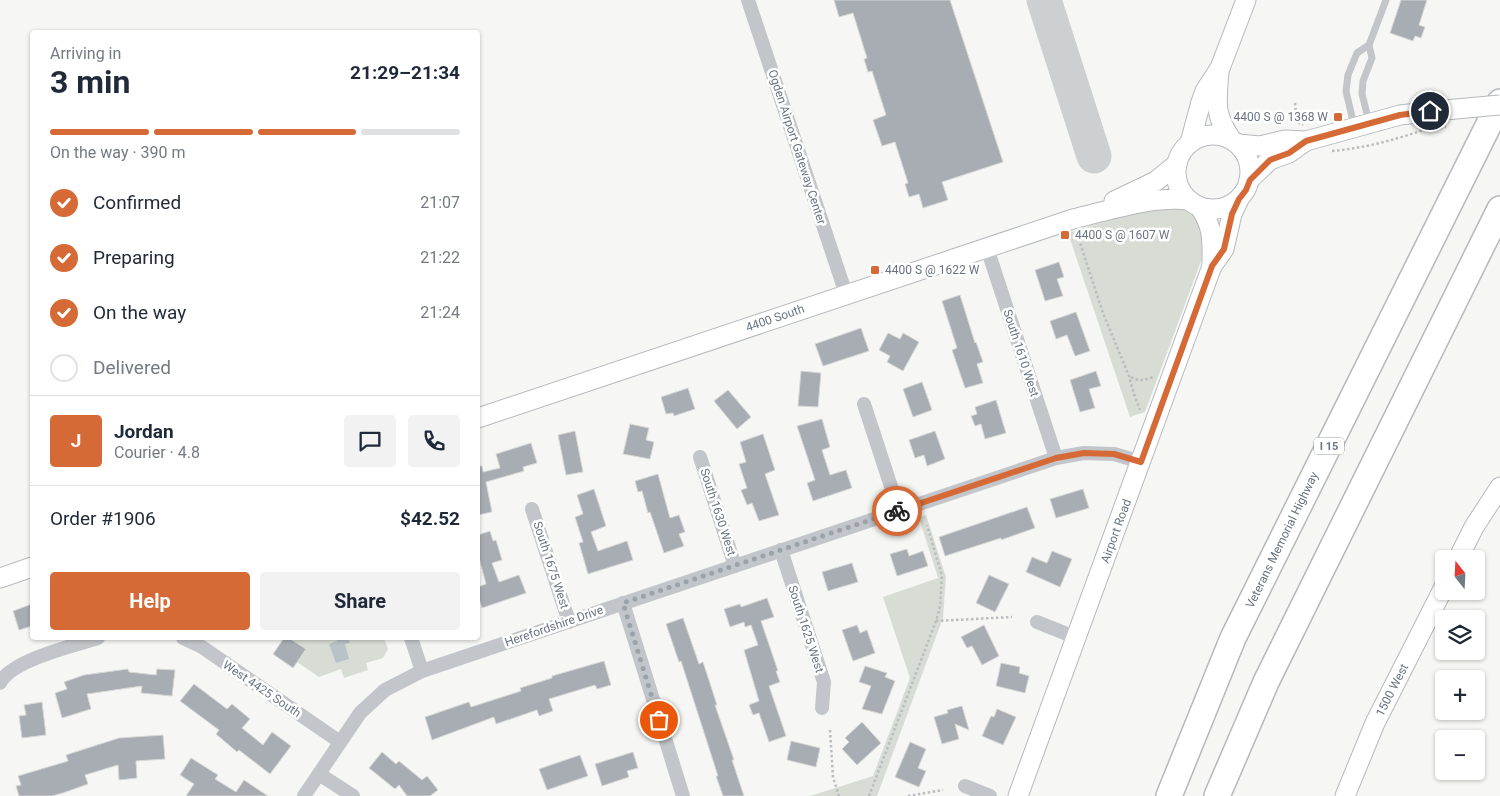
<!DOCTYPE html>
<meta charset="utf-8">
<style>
:root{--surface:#fff;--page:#f2f2f3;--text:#1f2937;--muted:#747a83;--line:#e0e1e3;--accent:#d56a36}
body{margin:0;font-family:Roboto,sans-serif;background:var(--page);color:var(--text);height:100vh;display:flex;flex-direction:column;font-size:19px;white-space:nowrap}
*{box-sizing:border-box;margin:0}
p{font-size:16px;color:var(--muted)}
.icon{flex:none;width:28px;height:28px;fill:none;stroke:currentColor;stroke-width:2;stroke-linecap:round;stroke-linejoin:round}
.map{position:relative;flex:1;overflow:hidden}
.drawer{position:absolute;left:30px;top:30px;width:450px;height:610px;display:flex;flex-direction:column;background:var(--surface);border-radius:5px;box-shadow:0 1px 4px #0004}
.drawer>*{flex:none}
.needle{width:32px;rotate:342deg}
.buttons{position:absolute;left:1435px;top:550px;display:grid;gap:10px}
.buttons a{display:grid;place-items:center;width:50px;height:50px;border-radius:5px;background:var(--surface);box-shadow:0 1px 4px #0004;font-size:25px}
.pin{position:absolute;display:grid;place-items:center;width:42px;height:42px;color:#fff;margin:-21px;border:2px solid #fff;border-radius:50%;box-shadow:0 1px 5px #0007}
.courier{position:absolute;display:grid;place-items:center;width:50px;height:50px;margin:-25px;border:4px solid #d56a36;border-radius:50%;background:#fff;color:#222;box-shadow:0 1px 6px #0007}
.overview em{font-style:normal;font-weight:700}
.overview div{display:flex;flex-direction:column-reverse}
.overview{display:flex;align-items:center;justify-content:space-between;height:85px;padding:0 20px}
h1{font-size:32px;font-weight:700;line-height:38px}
.bar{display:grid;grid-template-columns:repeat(4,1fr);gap:8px 5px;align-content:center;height:60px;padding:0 20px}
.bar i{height:6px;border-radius:4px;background:var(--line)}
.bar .active{background:var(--accent)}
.bar p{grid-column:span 4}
.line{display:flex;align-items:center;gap:12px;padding:0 20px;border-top:1px solid var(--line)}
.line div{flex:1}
.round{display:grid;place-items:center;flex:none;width:52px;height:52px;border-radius:5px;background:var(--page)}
ol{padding:0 20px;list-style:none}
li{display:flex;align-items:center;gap:15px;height:55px}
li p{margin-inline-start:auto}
li .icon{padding:5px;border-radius:50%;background:var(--accent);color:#fff;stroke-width:4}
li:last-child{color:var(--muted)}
li i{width:28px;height:28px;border:2px solid var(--line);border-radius:50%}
.primary-button{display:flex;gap:10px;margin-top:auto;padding:10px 20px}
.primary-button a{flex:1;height:58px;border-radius:5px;background:var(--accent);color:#fff;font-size:20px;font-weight:700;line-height:58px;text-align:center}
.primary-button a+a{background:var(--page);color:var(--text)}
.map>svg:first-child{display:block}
</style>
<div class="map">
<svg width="1500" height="796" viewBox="0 0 1500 796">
<rect width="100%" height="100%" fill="#f6f7f4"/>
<g fill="#d7ddd5">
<polygon points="1157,205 1178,206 1197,218 1207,245 1145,412 1130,417 1068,233"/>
<polygon points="926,515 946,577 943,618 877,796 810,796 873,776 910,678 883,597 938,578 919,518"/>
<polygon points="289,638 384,638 388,649 383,658 366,663 368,670 344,678 341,669 319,677 297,662 306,649"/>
</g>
<polygon fill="#b9c2c7" points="335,638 348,638 350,643 345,644 349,659 336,663 329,644 337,641"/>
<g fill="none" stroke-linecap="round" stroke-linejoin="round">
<polyline stroke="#cdd0d0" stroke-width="35" points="1044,0 1094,156"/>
</g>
<g fill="#a7adb3" stroke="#d8d8d6">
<polygon points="834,0 950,0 1003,162 942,182 948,200 923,208 919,194 909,197 905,184 908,183 895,142 882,146 873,120 886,115 872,71 868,72 864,59 867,58 853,13 839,17"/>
<polygon points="1401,0 1427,0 1419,25 1425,27 1421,38 1415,36 1413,41 1390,33"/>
<polygon points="1059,262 1064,277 1057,279 1063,296 1045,301 1035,270"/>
<polygon points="960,295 975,343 976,342 983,362 977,364 983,383 965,388 952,350 957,348 942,301"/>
<polygon points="1076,312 1090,351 1075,356 1067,335 1056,339 1050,321"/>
<polygon points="861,328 869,351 823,366 815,344"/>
<polygon points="888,333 900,339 903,333 919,342 903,371 887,362 890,356 879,350"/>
<polygon points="801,371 821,373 818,407 798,406"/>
<polygon points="1096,371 1101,386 1089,389 1095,408 1080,412 1070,380"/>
<polygon points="922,382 932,410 913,417 903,389"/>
<polygon points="688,388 695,409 674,416 673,413 666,414 661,397"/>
<polygon points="728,390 751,417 737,429 714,401"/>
<polygon points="996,400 1006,433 985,439 981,424 975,426 971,416 977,414 975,407"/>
<polygon points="822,419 830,447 822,450 830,475 846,470 852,488 813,501 807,483 815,480 797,426"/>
<polygon points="630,424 649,428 646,440 654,442 650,459 623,454"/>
<polygon points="575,431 583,472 566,475 558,435"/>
<polygon points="935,431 945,459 927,466 924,455 915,458 909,440"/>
<polygon points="763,434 775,470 765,474 779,515 759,521 752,503 747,505 741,490 747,488 739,464 746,462 740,442"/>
<polygon points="531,443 537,463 523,467 524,471 486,482 492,512 478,515 478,466 482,466 483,472 500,468 496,454"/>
<polygon points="658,474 670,518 679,515 685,532 679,534 684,546 664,553 650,512 648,513 642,491 638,492 635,481"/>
<polygon points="594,489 606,526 591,532 598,551 627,541 633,560 588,574 579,543 583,542 575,517 583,514 577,495"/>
<polygon points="1083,489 1089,508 1056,518 1050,499"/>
<polygon points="1027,507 1035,528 1001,540 1001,538 945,556 939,537"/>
<polygon points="490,531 493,541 496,540 502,560 492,563 499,582 519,575 526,593 482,608 478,595 478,587 486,584 478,554 478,535"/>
<polygon points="907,549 909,556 923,551 928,566 897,576 890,554"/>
<polygon points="1052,551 1072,559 1060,587 1026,572 1032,557 1047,563"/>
<polygon points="852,563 858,582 828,591 822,572"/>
<polygon points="989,575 1009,584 995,612 976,603"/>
<polygon points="767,598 774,617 761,621 778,671 776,671 780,682 769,686 786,736 769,742 759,713 753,715 749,705 759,701 744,650 758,645 751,625 745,627 744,622 730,627 724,609 740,604 741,607"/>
<polygon points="32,604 32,626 19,630 13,611"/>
<polygon points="683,618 699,664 703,662 717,705 715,705 734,760 732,760 744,796 723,796 716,776 718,776 681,661 679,662 666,624"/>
<polygon points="857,625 860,633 867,630 875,653 853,661 842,630"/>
<polygon points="984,625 999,656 982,665 972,646 967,648 961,637"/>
<polygon points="284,638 289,638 306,649 293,668 273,654"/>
<polygon points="604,661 611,685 597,689 595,685 549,699 553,711 539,716 537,710 496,724 494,717 432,740 425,717 469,702 471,707 521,691 520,688 552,678 552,676"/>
<polygon points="1001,663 1020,667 1019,673 1029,676 1025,693 996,686"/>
<polygon points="865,666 887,673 885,677 895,681 882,714 862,709 871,686 859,682"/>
<polygon points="128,669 129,672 156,675 157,669 175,670 172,696 141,693 142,686 87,694 91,709 62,718 55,693 67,689 64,682 84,675"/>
<polygon points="194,684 227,709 232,704 250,719 242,728 263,745 272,732 291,746 270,774 239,750 237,752 216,734 219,730 180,701"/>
<polygon points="42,702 46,735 22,738 19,716 26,715 24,705"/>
<polygon points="962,706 969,730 955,724 959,739 942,744 934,717 948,713 947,710"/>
<polygon points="997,709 1016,717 1003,745 982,736 991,716 994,717"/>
<polygon points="862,722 881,743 857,765 842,749 849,742 845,738"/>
<polygon points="163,735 165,759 136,761 137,778 119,780 118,765 85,775 88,784 63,793 52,796 19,796 16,786 21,785 18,776 68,761 66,755 119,738"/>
<polygon points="791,741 820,748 816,767 787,760"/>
<polygon points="910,742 926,749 918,768 926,771 919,787 895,777"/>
<polygon points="382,752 396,764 399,761 422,780 427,776 438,790 430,796 407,796 399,785 395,789 369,768"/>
<polygon points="633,752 638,768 627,771 629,777 602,786 595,764"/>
<polygon points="580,755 588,776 547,790 539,769"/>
<polygon points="191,758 218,775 215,779 236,792 244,780 268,796 186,796 194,784 180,775"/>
</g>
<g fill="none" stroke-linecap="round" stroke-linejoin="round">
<defs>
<g id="secondary">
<path d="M1219 71C1217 101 1213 113 1231 139"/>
<circle cx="1213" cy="172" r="37"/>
<polyline points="1190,143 1201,102 1205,91 1220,68 1246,0"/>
<polyline points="1238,144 1260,146 1285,140 1306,141 1400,115 1445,110"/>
<polyline points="1249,180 1270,160 1289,153 1306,141"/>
<polyline points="1114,201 1156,181 1177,164"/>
<path d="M1199 206C1214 228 1212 240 1212 266"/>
<path d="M478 418 1073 219C1111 210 1150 196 1189 200"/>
<polyline points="1458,559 1474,527 1500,487"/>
<polyline points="0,578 32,567"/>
<polyline points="1018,796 1212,266 1224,249 1232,214 1239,199"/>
<polyline points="1345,796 1375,723 1444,587"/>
</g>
<g id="highway">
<polyline points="1169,796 1233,638 1500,102"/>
<polyline points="1217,796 1266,682 1500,209"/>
</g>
</defs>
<use href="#secondary" stroke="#b5b9bd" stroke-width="21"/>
<use href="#highway" stroke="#b5b8bb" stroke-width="28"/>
<g stroke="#babcbf" stroke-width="2.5" stroke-dasharray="2.5 2.5" stroke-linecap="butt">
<polyline points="1295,103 1297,122 1303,125"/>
<path d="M1332 151C1365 148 1395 140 1426 129"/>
<polyline points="1077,234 1103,313 1129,376 1132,388 1140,410"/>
<path d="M1131 377C1139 382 1144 380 1153 377"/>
<polyline points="936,621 1012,617"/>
<polyline points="830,730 833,777 839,796"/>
<polyline points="869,796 936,621 940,607 942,576 927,525"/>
<polyline points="908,796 943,790"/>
</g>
<g stroke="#c2c5c9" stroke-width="7">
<polyline points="1369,122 1362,94 1363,81 1372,58 1369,45 1386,0"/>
<polyline points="1354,126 1346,91 1348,75 1357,53 1369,45"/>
</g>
<g stroke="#c2c5c9" stroke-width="14">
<polyline points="748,0 846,294"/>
<polyline points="987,248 1056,458"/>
<polyline points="864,404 899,511"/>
<polyline points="700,457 735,566"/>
<polyline points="532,509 569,622"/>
<polyline points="781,550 824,682 822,708"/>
<polyline points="623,603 683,796"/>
<polyline points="1037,622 1077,638"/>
<polyline points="183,638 202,647 340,742"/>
<polyline points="411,638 422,671"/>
<path d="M0 683C11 660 73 646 98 638"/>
<polyline points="319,774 353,796"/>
<polyline points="965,786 990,796"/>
<polyline points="304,796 360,713 385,690 422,671 1056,458 1084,453 1114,454 1141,462"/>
</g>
<use href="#secondary" stroke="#fff" stroke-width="19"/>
<use href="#highway" stroke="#fff" stroke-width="25"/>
<defs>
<polyline id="secondary-bridge" points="1445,110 1500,105"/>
</defs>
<use href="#secondary-bridge" stroke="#b5b9bd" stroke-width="21" stroke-linecap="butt"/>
<polyline stroke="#babcbf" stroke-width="2.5" stroke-dasharray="2.5 2.5" stroke-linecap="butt" points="1435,128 1446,127"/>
<use href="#secondary-bridge" stroke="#fff" stroke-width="19"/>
</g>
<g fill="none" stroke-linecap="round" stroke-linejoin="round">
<polyline stroke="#9aa2aa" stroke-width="5" stroke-dasharray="0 9" points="659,720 623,603 897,511"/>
<polyline stroke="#d56a36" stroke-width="6" points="897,511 1056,458 1084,453 1114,454 1141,462 1212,266 1224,249 1232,214 1239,199 1246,190 1250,180 1270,160 1289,153 1306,141 1400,115 1430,111"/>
</g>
<g fill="#d56a36" stroke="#fff" stroke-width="2">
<rect x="1333" y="112" width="10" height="10" rx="2.5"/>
<rect x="1060" y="230" width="10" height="10" rx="2.5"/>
<rect x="870" y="265" width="10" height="10" rx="2.5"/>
</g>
<g text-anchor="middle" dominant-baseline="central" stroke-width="5" stroke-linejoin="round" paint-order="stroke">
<rect fill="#fff" stroke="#959ea8" stroke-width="1" x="1314" y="437.5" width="30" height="17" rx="4"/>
<g font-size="11" font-weight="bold" fill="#687482">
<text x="1329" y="446">I 15</text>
</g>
<g font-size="12" fill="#687482" stroke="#fff" text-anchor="start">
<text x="1328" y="117" text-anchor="end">4400 S @ 1368 W</text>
<text x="1075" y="235">4400 S @ 1607 W</text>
<text x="885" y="270">4400 S @ 1622 W</text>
</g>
<g font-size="12" fill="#687482" stroke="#fff">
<text transform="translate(797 147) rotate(72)">Ogden Airport Gateway Center</text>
<text transform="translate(775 318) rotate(-19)">4400 South</text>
<text transform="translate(1021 353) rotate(72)">South 1610 West</text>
<text transform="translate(718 512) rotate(72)">South 1630 West</text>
<text transform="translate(1116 531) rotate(-70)">Airport Road</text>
<text transform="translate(1282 540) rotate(-64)">Veterans Memorial Highway</text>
<text transform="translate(551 565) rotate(72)">South 1675 West</text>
<text transform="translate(554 626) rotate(-19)">Herefordshire Drive</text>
<text transform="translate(806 629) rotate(72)">South 1625 West</text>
<text transform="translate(262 689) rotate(34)">West 4425 South</text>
<text transform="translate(1392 690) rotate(-63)">1500 West</text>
</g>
</g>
</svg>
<div class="buttons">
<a><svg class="needle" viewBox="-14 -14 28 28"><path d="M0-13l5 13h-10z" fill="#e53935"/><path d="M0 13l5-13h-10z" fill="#747a83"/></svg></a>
<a><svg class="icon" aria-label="layers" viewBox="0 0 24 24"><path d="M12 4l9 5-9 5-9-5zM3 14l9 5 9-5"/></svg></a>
<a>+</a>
<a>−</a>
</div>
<div class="pin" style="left:659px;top:720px;background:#ea580c"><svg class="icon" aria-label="bag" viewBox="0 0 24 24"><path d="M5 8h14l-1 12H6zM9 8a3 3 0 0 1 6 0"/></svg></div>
<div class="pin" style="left:1430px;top:111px;background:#1f2937"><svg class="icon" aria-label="home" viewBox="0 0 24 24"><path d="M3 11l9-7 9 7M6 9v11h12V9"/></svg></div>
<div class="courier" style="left:897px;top:511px"><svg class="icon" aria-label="bike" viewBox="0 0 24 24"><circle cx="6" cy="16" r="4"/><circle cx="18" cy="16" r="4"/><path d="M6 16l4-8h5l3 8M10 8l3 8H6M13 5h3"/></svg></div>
<section class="drawer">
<div class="overview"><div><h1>3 min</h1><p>Arriving in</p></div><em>21:29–21:34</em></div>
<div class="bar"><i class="active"></i><i class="active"></i><i class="active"></i><i></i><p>On the way · 390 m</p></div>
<ol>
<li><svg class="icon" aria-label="check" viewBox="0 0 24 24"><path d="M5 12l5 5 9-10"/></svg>Confirmed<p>21:07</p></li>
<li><svg class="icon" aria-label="check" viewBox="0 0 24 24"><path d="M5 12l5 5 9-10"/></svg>Preparing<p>21:22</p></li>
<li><svg class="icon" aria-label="check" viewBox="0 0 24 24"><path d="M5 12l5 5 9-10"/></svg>On the way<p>21:24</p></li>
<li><i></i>Delivered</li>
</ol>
<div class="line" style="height:90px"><b class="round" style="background:var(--accent);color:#fff">J</b><div><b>Jordan</b><p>Courier · 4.8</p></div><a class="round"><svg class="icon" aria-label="chat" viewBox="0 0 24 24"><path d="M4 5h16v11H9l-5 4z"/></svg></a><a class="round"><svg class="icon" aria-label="phone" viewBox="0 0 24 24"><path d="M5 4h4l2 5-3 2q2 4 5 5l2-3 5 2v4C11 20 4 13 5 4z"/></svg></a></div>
<div class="line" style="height:65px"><div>Order #1906</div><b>$42.52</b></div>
<div class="primary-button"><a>Help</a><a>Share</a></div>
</section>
</div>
